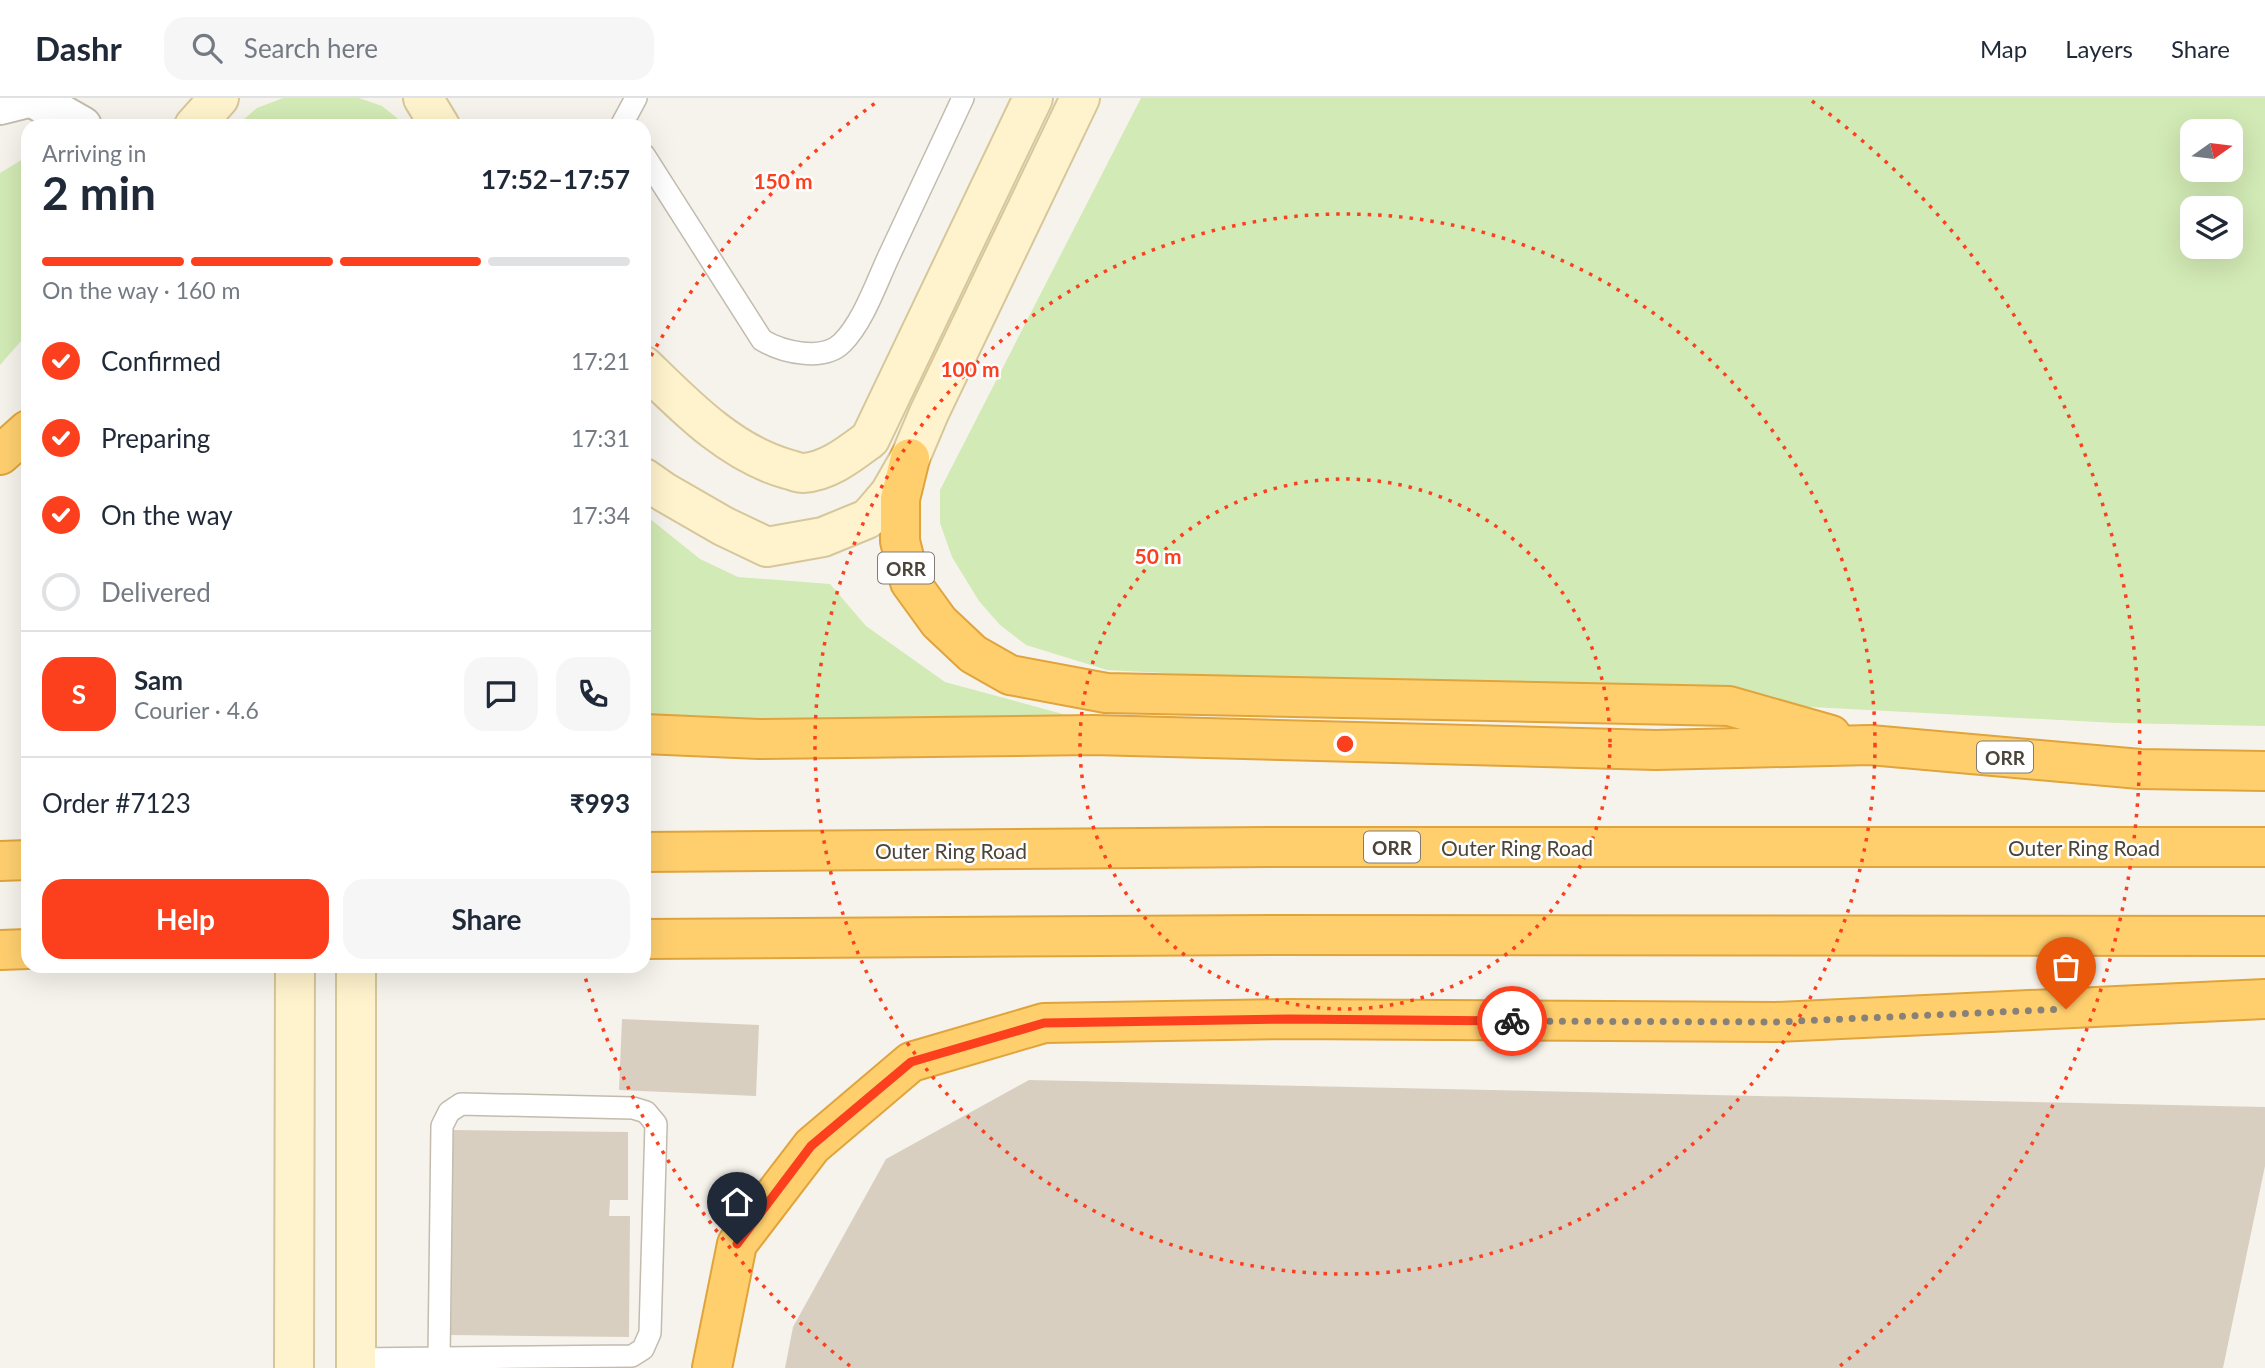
<!DOCTYPE html>
<meta charset="utf-8">
<style>
:root{--surface:#fff;--page:#f6f6f7;--text:#1f2937;--muted:#747a83;--line:#e0e1e3;--accent:#fc3f1d}
body{margin:0;font-family:Lato,sans-serif;background:var(--page);color:var(--text);height:100vh;display:flex;flex-direction:column;font-size:26px;white-space:nowrap}
*{box-sizing:border-box;margin:0}
p{font-size:23px;color:var(--muted)}
.icon{flex:none;width:38px;height:38px;fill:none;stroke:currentColor;stroke-width:2;stroke-linecap:round;stroke-linejoin:round}
.map{position:relative;flex:1;overflow:hidden}
.sheet{position:absolute;left:21px;top:21px;width:630px;height:854px;display:flex;flex-direction:column;background:var(--surface);border-radius:21px;box-shadow:0 7px 28px #0002}
.sheet>*{flex:none}
.needle{width:46px;rotate:76deg}
.controls{position:absolute;left:2180px;top:21px;display:grid;gap:14px}
.controls a{display:grid;place-items:center;width:63px;height:63px;border-radius:14px;background:var(--surface);box-shadow:0 7px 28px #0002;font-size:35px}
.pin{position:absolute;display:grid;place-items:center;width:60px;height:60px;color:#fff;margin:-72px -30px;border-radius:50% 50% 50% 0;rotate:-45deg;box-shadow:0 0 7px #0007}
.pin .icon{rotate:45deg}
.courier{position:absolute;display:grid;place-items:center;width:70px;height:70px;margin:-35px;border:5px solid #fc3f1d;border-radius:50%;background:#fff;color:#222;box-shadow:0 2px 9px #0007}
.summary em{font-style:normal;font-weight:700}
.summary div{display:flex;flex-direction:column-reverse}
.summary{display:flex;align-items:center;justify-content:space-between;height:119px;padding:0 21px}
h1{font-size:46px;font-weight:700;line-height:52px}
.bar{display:grid;grid-template-columns:repeat(4,1fr);gap:10px 7px;align-content:center;height:84px;padding:0 21px}
.bar i{height:9px;border-radius:5px;background:var(--line)}
.bar .current{background:var(--accent)}
.bar p{grid-column:span 4}
.line{display:flex;align-items:center;gap:18px;padding:0 21px;border-top:2px solid var(--line)}
.line div{flex:1}
.round{display:grid;place-items:center;flex:none;width:74px;height:74px;border-radius:21px;background:var(--page)}
ol{padding:0 21px;list-style:none}
li{display:flex;align-items:center;gap:21px;height:77px}
li p{margin-inline-start:auto}
li .icon{padding:7px;border-radius:50%;background:var(--accent);color:#fff;stroke-width:4}
li:last-child{color:var(--muted)}
li i{width:38px;height:38px;border:4px solid var(--line);border-radius:50%}
.cta{display:flex;gap:14px;margin-top:auto;padding:14px 21px}
.cta a{flex:1;height:80px;border-radius:21px;background:var(--accent);color:#fff;font-size:28px;font-weight:700;line-height:80px;text-align:center}
.cta a+a{background:var(--page);color:var(--text)}
header{display:flex;align-items:center;gap:42px;box-sizing:border-box;height:98px;padding:0 35px;background:var(--surface);border-bottom:2px solid var(--line)}
header strong{font-size:33px}
nav{display:flex;gap:38px;margin-inline-start:auto;font-size:24px}
.search{width:490px;height:63px;background:var(--page);display:flex;align-items:center;gap:18px;box-sizing:border-box;padding:0 24px;border-radius:21px;color:var(--muted);font-size:26px}
.map>svg:first-child{display:block}
</style>
<header>
<strong>Dashr</strong>
<div class="search"><svg class="icon" aria-label="search" viewBox="0 0 24 24"><circle cx="10" cy="10" r="6"/><path d="M15 15l6 6"/></svg>Search here</div>
<nav><a>Map</a><a>Layers</a><a>Share</a></nav>
</header>
<div class="map">
<svg width="2265" height="1270" viewBox="0 0 2265 1270">
<rect width="100%" height="100%" fill="#f6f3ec"/>
<g fill="#d2eab5" fill-rule="evenodd">
<polygon points="283,0 359,0 382,8 407,28 236,28 257,10"/>
<path d="M1141 0H2265V628L2116 625 1107 572 1026 547 1000 527 979 503 952 459 940 425V392ZM2193 33H2231V72H2193ZM2193 110H2231V149H2193Z"/>
<polygon points="28,60 28,235 0,267 0,75 23,61"/>
<polygon points="644,416 700,461 738,479 830,486 866,528 945,584 1070,618 644,622"/>
</g>
<g fill="#d8cfc1">
<polygon points="622,921 759,927 756,998 619,992"/>
<polygon points="1029,982 2265,1009 2265,1068 2223,1270 785,1270 793,1229 886,1061"/>
<polygon points="453,1032 628,1034 628,1102 610,1102 609,1118 630,1118 629,1239 451,1237"/>
</g>
<g fill="none" stroke-linecap="round" stroke-linejoin="round">
<defs>
<g id="service">
<polyline points="621,28 636,0"/>
<path d="M644 57 762 242C782 254 823 264 842 245 863 224 876 186 888 160 913 107 938 53 963 0"/>
<polyline points="356,1261 632,1258 643,1251 650,1235 656,1026 646,1014 633,1010 461,1006 449,1014 442,1028 439,1260"/>
</g>
<g id="tertiary">
<polyline points="33,0 82,28"/>
<polyline points="0,7 28,0"/>
</g>
<g id="secondary">
<polyline points="423,0 440,28"/>
<polyline points="194,28 219,0"/>
<path d="M644 268C685 308 730 355 787 371 792 372 798 375 803 375 828 374 851 355 870 341L1033 0"/>
<polyline points="644,380 664,394 723,428 767,449 823,439 867,421 873,415 890,395 910,360 929,315 1080,0"/>
<polyline points="294,1270 295,868"/>
<polyline points="356,1270 356,868"/>
</g>
<g id="motorway">
<polyline points="0,357 28,332"/>
<polyline points="910,360 900,401 900,443 910,484 939,524 973,556 1010,577 1106,595 1729,608 1831,637"/>
<polyline points="644,636 759,641 1093,637 1656,652 1870,647 2140,671 2265,673"/>
<polyline points="644,754 1269,749 2265,749"/>
<polyline points="0,763 28,762"/>
<polyline points="644,841 1270,837 2265,838"/>
<polyline points="0,852 28,851"/>
<polyline points="712,1270 737,1146 812,1048 911,964 1044,925 1289,921 1776,924 2265,901"/>
</g>
</defs>
<use href="#service" stroke="#c2bbae" stroke-width="24"/>
<use href="#tertiary" stroke="#c2bbae" stroke-width="42"/>
<use href="#secondary" stroke="#d6c79b" stroke-width="42"/>
<use href="#motorway" stroke="#e0a43c" stroke-width="42"/>
<use href="#service" stroke="#fff" stroke-width="21"/>
<use href="#tertiary" stroke="#fff" stroke-width="38"/>
<use href="#secondary" stroke="#fff3cd" stroke-width="38"/>
<use href="#motorway" stroke="#ffcf6e" stroke-width="38"/>
</g>
<g fill="none" stroke-linecap="round" stroke-linejoin="round">
<polyline stroke="#878178" stroke-width="7" stroke-dasharray="0 12.6" points="1512,923 1776,924 2066,911"/>
<polyline stroke="#fc3f1d" stroke-width="9" points="737,1146 811,1048 911,964 1044,925 1289,921 1512,923"/>
</g>
<g fill="none" stroke="#fc3f1d" stroke-width="3.5" stroke-dasharray="3.5 7">
<circle cx="1345" cy="646" r="265"/>
<circle cx="1345" cy="646" r="530"/>
<path d="M850 1268A795 795 0 0 1 583 872M646 267A795 795 0 0 1 878 3M1812 3A795 795 0 0 1 1840 1268"/>
</g>
<g text-anchor="middle" dominant-baseline="central" stroke-width="5" stroke-linejoin="round" paint-order="stroke">
<g fill="#fff" stroke="#817c74" stroke-width="2">
<rect x="878" y="454.5" width="56" height="31" rx="5"/>
<rect x="1977" y="643.5" width="56" height="31" rx="5"/>
<rect x="1364" y="733.5" width="56" height="31" rx="5"/>
</g>
<g font-size="19" font-weight="bold" fill="#4b4439">
<text x="906" y="470">ORR</text>
<text x="2005" y="659">ORR</text>
<text x="1392" y="749">ORR</text>
</g>
<g font-size="21" fill="#4b4439" stroke="#fff">
<text x="1517" y="749">Outer Ring Road</text>
<text x="2084" y="749">Outer Ring Road</text>
<text x="951" y="752">Outer Ring Road</text>
</g>
</g>
<circle cx="1345" cy="646" r="10" fill="#fc3f1d" stroke="#fff" stroke-width="3.5"/>
<g font-size="21" text-anchor="middle" font-weight="bold" fill="#fc3f1d" stroke="#fff" stroke-width="5" stroke-linejoin="round" paint-order="stroke">
<text x="783" y="91">150 m</text>
<text x="970" y="279">100 m</text>
<text x="1158" y="466">50 m</text>
</g>
</svg>
<div class="controls">
<a><svg class="needle" viewBox="-14 -14 28 28"><path d="M0-13l5 13h-10z" fill="#e53935"/><path d="M0 13l5-13h-10z" fill="#747a83"/></svg></a>
<a><svg class="icon" aria-label="layers" viewBox="0 0 24 24"><path d="M12 4l9 5-9 5-9-5zM3 14l9 5 9-5"/></svg></a>
</div>
<div class="pin" style="left:2066px;top:911px;background:#ea580c"><svg class="icon" aria-label="bag" viewBox="0 0 24 24"><path d="M5 8h14l-1 12H6zM9 8a3 3 0 0 1 6 0"/></svg></div>
<div class="pin" style="left:737px;top:1146px;background:#1f2937"><svg class="icon" aria-label="home" viewBox="0 0 24 24"><path d="M3 11l9-7 9 7M6 9v11h12V9"/></svg></div>
<div class="courier" style="left:1512px;top:923px"><svg class="icon" aria-label="bike" viewBox="0 0 24 24"><circle cx="6" cy="16" r="4"/><circle cx="18" cy="16" r="4"/><path d="M6 16l4-8h5l3 8M10 8l3 8H6M13 5h3"/></svg></div>
<section class="sheet">
<div class="summary"><div><h1>2 min</h1><p>Arriving in</p></div><em>17:52–17:57</em></div>
<div class="bar"><i class="current"></i><i class="current"></i><i class="current"></i><i></i><p>On the way · 160 m</p></div>
<ol>
<li><svg class="icon" aria-label="check" viewBox="0 0 24 24"><path d="M5 12l5 5 9-10"/></svg>Confirmed<p>17:21</p></li>
<li><svg class="icon" aria-label="check" viewBox="0 0 24 24"><path d="M5 12l5 5 9-10"/></svg>Preparing<p>17:31</p></li>
<li><svg class="icon" aria-label="check" viewBox="0 0 24 24"><path d="M5 12l5 5 9-10"/></svg>On the way<p>17:34</p></li>
<li><i></i>Delivered</li>
</ol>
<div class="line" style="height:126px"><b class="round" style="background:var(--accent);color:#fff">S</b><div><b>Sam</b><p>Courier · 4.6</p></div><a class="round"><svg class="icon" aria-label="chat" viewBox="0 0 24 24"><path d="M4 5h16v11H9l-5 4z"/></svg></a><a class="round"><svg class="icon" aria-label="phone" viewBox="0 0 24 24"><path d="M5 4h4l2 5-3 2q2 4 5 5l2-3 5 2v4C11 20 4 13 5 4z"/></svg></a></div>
<div class="line" style="height:91px"><div>Order #7123</div><b>₹993</b></div>
<div class="cta"><a>Help</a><a>Share</a></div>
</section>
</div>
